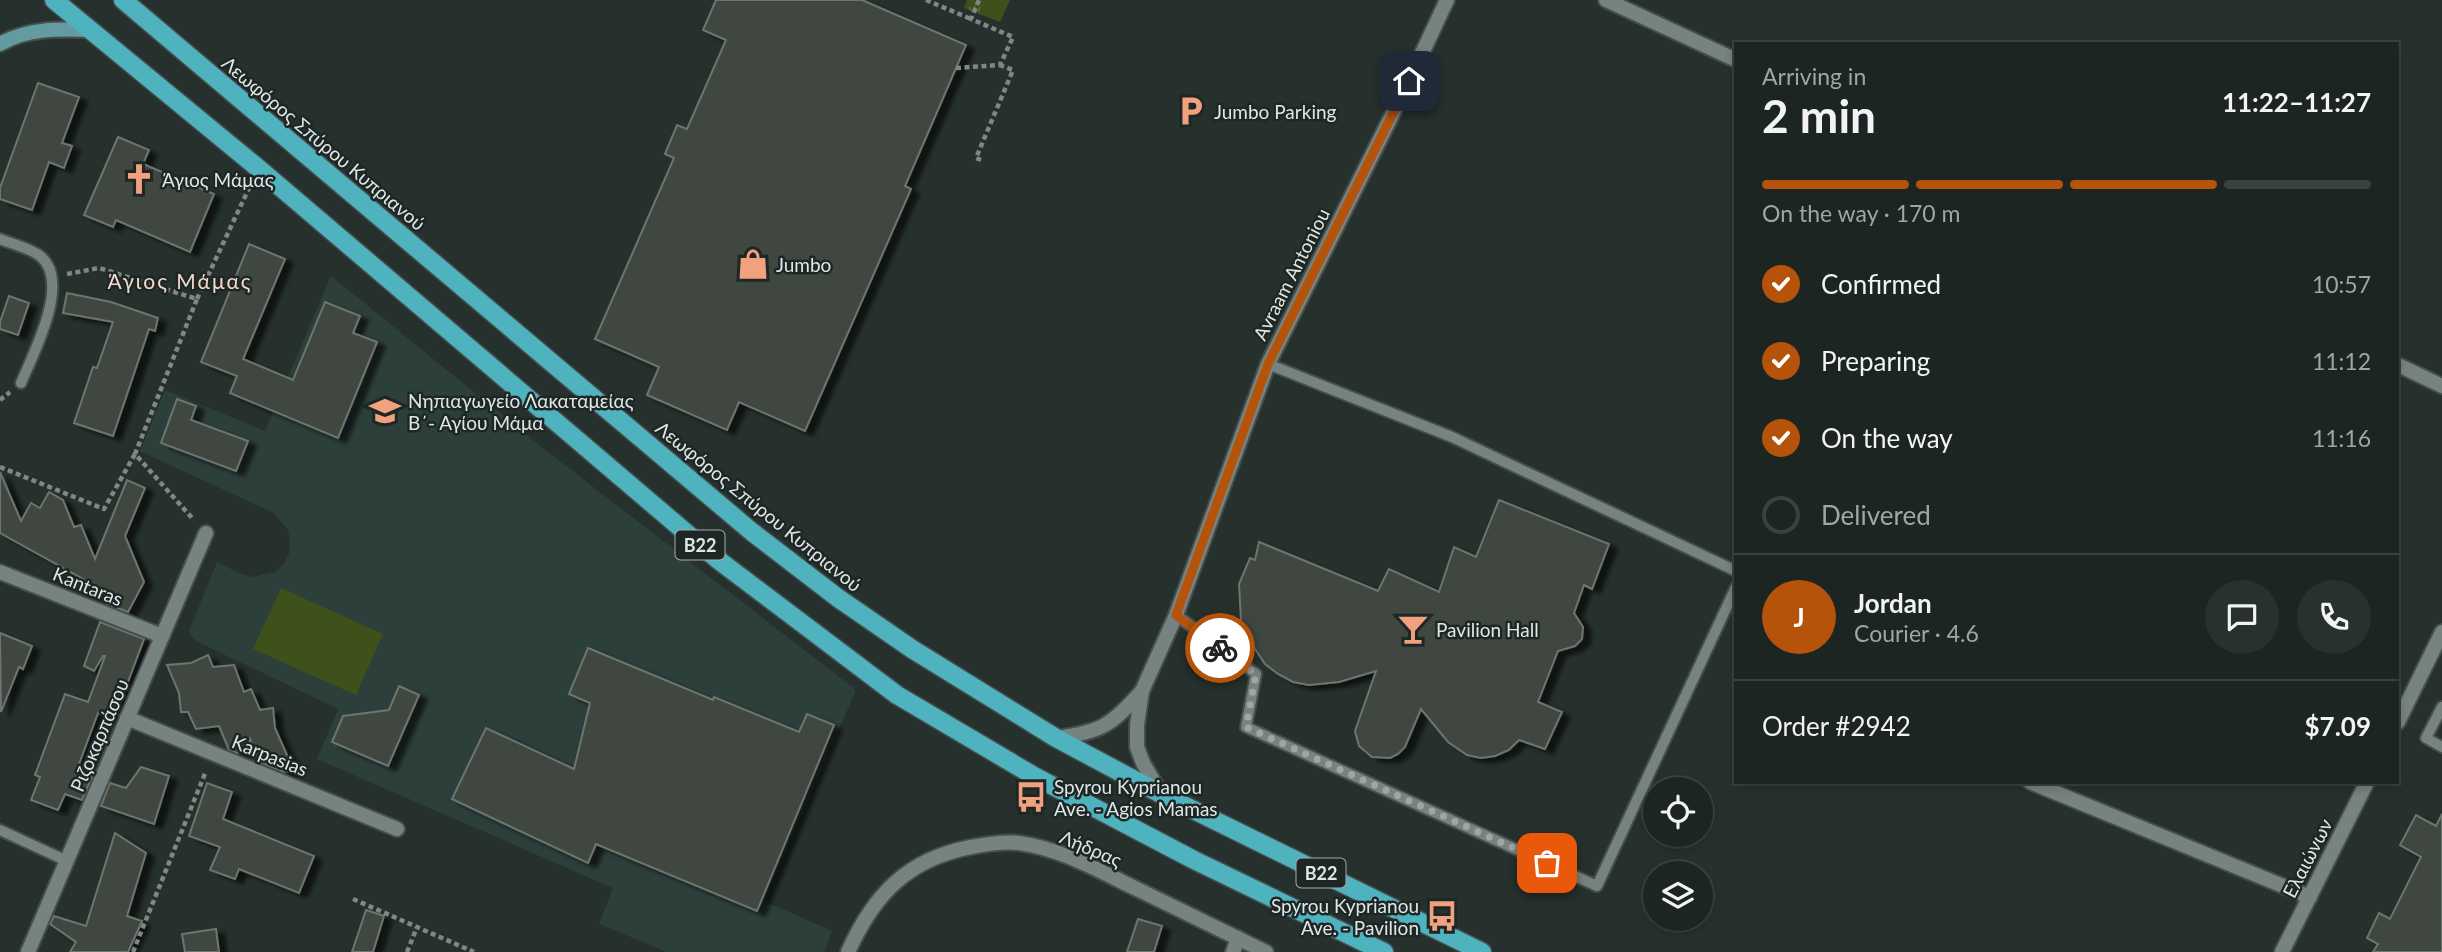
<!DOCTYPE html>
<meta charset="utf-8">
<style>
:root{--surface:#1c2522;--page:#29312f;--text:#f1f3f6;--muted:#a0a5a5;--line:#3a4240;--accent:#b45309}
body{margin:0;font-family:Lato,sans-serif;background:var(--page);color:var(--text);height:100vh;display:flex;flex-direction:column;font-size:26px;white-space:nowrap}
*{box-sizing:border-box;margin:0}
p{font-size:23px;color:var(--muted)}
.icon{flex:none;width:38px;height:38px;fill:none;stroke:currentColor;stroke-width:2;stroke-linecap:round;stroke-linejoin:round}
.map{position:relative;flex:1;overflow:hidden}
.details{position:absolute;left:1734px;top:42px;width:665px;height:742px;display:flex;flex-direction:column;background:var(--surface);border-radius:0px;box-shadow:0 4px 10px #0003,0 0 0 2px var(--line)}
.details>*{flex:none}
.controls{position:absolute;left:1643px;top:777px;display:grid;gap:14px}
.controls a{display:grid;place-items:center;width:70px;height:70px;border-radius:50%;background:var(--surface);box-shadow:0 4px 10px #0003,0 0 0 2px var(--line);font-size:35px}
.pin{position:absolute;display:grid;place-items:center;width:60px;height:60px;color:#fff;margin:-30px;border-radius:14px;box-shadow:0 4px 10px #0006}
.courier{position:absolute;display:grid;place-items:center;width:70px;height:70px;margin:-35px;border:5px solid #b45309;border-radius:50%;background:#fff;color:#222;box-shadow:0 2px 9px #0007}
.summary em{font-style:normal;font-weight:700}
.summary div{display:flex;flex-direction:column-reverse}
.summary{display:flex;align-items:center;justify-content:space-between;height:119px;padding:0 28px}
h1{font-size:46px;font-weight:700;line-height:52px}
.bar{display:grid;grid-template-columns:repeat(4,1fr);gap:10px 7px;align-content:center;height:84px;padding:0 28px}
.bar i{height:9px;border-radius:5px;background:var(--line)}
.bar .selected{background:var(--accent)}
.bar p{grid-column:span 4}
.line{display:flex;align-items:center;gap:18px;padding:0 28px;border-top:2px solid var(--line)}
.line div{flex:1}
.round{display:grid;place-items:center;flex:none;width:74px;height:74px;border-radius:37px;background:var(--page)}
ol{padding:0 28px;list-style:none}
li{display:flex;align-items:center;gap:21px;height:77px}
li p{margin-inline-start:auto}
li .icon{padding:7px;border-radius:50%;background:var(--accent);color:#fff;stroke-width:4}
li:last-child{color:var(--muted)}
li i{width:38px;height:38px;border:4px solid var(--line);border-radius:50%}
.map>svg:first-child{display:block}
</style>
<div class="map">
<svg width="2442" height="952" viewBox="0 0 2442 952">
<defs>
<pattern id="park-tufts" width="24" height="20" patternUnits="userSpaceOnUse" patternTransform="scale(1.75)"><rect width="24" height="20" fill="#3e511b"/><path d="M3 7l-1-3M5 7V3M7 7l1-3M15 17l-1-3M17 17v-4M19 17l1-3" fill="none" stroke="#5a6a3c"/></pattern>
<filter id="shadow"><feDropShadow dx="8" dy="4.5" stdDeviation="2" flood-color="#0009"/></filter>
</defs>
<rect width="100%" height="100%" fill="#26312e"/>
<polygon fill="#2d3f3b" points="331,276 548,452 856,690 764,901 832,931 824,952 667,952 599,924 613,888 317,759 338,709 196,641 191,636 189,631 217,562 241,574 253,577 275,572 284,564 289,554 290,541 288,530 274,513 140,451 165,390 265,431"/>
<polygon fill="#3e511b" points="281,588 383,634 356,695 253,649"/>
<polygon fill="url(#park-tufts)" points="967,0 1010,0 1000,22 964,8"/>
<g fill="#3f4741" stroke="#6c746e" stroke-width="2" filter="url(#shadow)">
<polygon points="716,0 862,0 966,45 905,186 911,189 805,431 739,402 727,430 647,395 659,367 595,339 674,158 665,154 677,125 687,129 726,40 703,30"/>
<polygon points="38,83 79,97 62,143 72,146 64,168 49,162 32,210 0,199 0,188"/>
<polygon points="118,137 149,150 143,164 214,194 190,252 116,220 113,227 84,215"/>
<polygon points="249,244 285,259 243,359 293,380 325,302 360,316 353,333 377,342 338,438 230,393 237,376 201,362"/>
<polygon points="67,293 111,302 158,318 155,331 149,329 113,436 74,423 93,367 97,368 113,322 63,313"/>
<polygon points="9,296 29,303 18,335 0,329 0,322"/>
<polygon points="177,399 196,406 191,420 248,441 236,471 161,443"/>
<polygon points="0,472 21,521 31,503 40,508 49,492 63,500 74,527 81,525 95,559 127,480 145,488 125,536 144,582 128,612 107,604 110,597 85,584 83,579 0,533"/>
<polygon points="1499,500 1609,544 1592,589 1584,585 1574,613 1583,627 1582,639 1575,646 1558,651 1538,702 1562,712 1545,749 1519,740 1509,750 1495,756 1481,758 1467,755 1448,742 1421,709 1405,747 1398,754 1390,758 1372,757 1359,746 1355,731 1376,671 1339,682 1309,685 1293,682 1278,674 1265,664 1246,635 1241,621 1239,584 1250,558 1255,560 1259,542 1378,591 1389,569 1439,592 1454,547 1476,557"/>
<polygon points="100,622 144,639 114,719 98,713 76,772 92,777 82,800 65,794 58,810 31,800 40,777 35,775 65,694 88,702 105,656 103,656 94,671 84,666"/>
<polygon points="0,633 32,646 23,669 19,667 1,712"/>
<polygon points="588,648 713,700 714,697 799,732 807,714 834,725 757,911 596,844 588,863 452,799 486,728 574,769 590,703 569,694"/>
<polygon points="208,655 213,667 234,665 244,692 251,689 260,710 273,708 275,728 294,771 284,772 260,762 250,739 247,749 237,753 229,750 219,726 196,729 188,712 181,712 179,693 167,665 191,663"/>
<polygon points="399,686 419,695 388,766 332,742 343,716 389,710"/>
<polygon points="141,767 169,776 154,824 101,806 110,783 126,788"/>
<polygon points="207,783 232,792 223,819 314,856 299,893 239,869 235,879 210,870 220,847 189,836"/>
<polygon points="2442,814 2442,952 2373,952 2378,944 2367,938 2379,913 2390,919 2421,857 2400,845 2416,815 2436,826"/>
<polygon points="115,833 146,853 127,916 142,921 128,952 70,952 76,942 50,924 54,916 86,926"/>
<polygon points="366,910 384,916 373,952 352,952"/>
<polygon points="1138,919 1162,926 1154,952 1127,952"/>
<polygon points="216,929 219,952 185,952 182,934"/>
</g>
<g fill="none" stroke-linecap="round" stroke-linejoin="round">
<defs>
<g id="lane">
<path d="M0 239C12 244 30 248 40 256 72 281 33 354 21 383"/>
<polyline points="1268,364 1452,437 1736,571"/>
<polyline points="1176,615 1256,674 1246,727 1597,886 1736,587"/>
<polyline points="2442,707 2426,738 2442,747"/>
<polyline points="0,830 67,861"/>
</g>
<g id="street">
<polyline points="1606,0 1736,60"/>
<polyline points="2398,365 2442,386"/>
<polyline points="0,572 162,636"/>
<polyline points="127,718 397,829"/>
<polyline points="2398,722 2442,632"/>
<path d="M1056 738C1102 732 1111 725 1142 691"/>
<polyline points="2030,782 2310,897"/>
<polyline points="1161,794 1143,763 1137,747 1137,725 1142,691 1176,615 1268,364 1409,81 1447,0"/>
<polyline points="28,952 206,533"/>
<path d="M848 952C874 894 908 859 971 847 986 844 1004 841 1019 843 1062 849 1099 871 1137 889 1180 910 1223 931 1266 952"/>
<polyline points="1233,952 1238,938"/>
<polyline points="2282,952 2367,782"/>
</g>
<path id="secondary" d="M0 44C28 28 58 29 90 30"/>
<g id="primary">
<polyline points="54,0 258,168 717,559 897,695 1034,776 1194,860 1384,952"/>
<polyline points="123,0 752,532 838,598 912,649 1056,738 1161,794 1482,952"/>
</g>
</defs>
<use href="#lane" stroke="#454e4d" stroke-width="14"/>
<use href="#street" stroke="#454e4d" stroke-width="18"/>
<use href="#secondary" stroke="#454e4d" stroke-width="18"/>
<use href="#primary" stroke="#454e4d" stroke-width="21"/>
<g stroke="#7f8886" stroke-width="4.5" stroke-dasharray="5 3.5" stroke-linecap="butt">
<polyline points="926,0 971,19"/>
<polyline points="956,68 1000,65 1013,37 971,19 979,0"/>
<polyline points="981,160 976,158 1013,70 1000,65"/>
<polyline points="67,274 99,268 197,299 135,454 193,519"/>
<polyline points="197,299 250,186"/>
<polyline points="0,400 10,392"/>
<polyline points="0,467 104,509 135,454"/>
<polyline points="353,899 474,952"/>
<polyline points="133,952 206,771"/>
<polyline points="407,952 417,927"/>
</g>
<use href="#lane" stroke="#778381" stroke-width="10"/>
<use href="#street" stroke="#778381" stroke-width="14"/>
<use href="#secondary" stroke="#639ba0" stroke-width="14"/>
<use href="#primary" stroke="#4fb3bf" stroke-width="18"/>
</g>
<g fill="none" stroke-linecap="round" stroke-linejoin="round">
<polyline stroke="#9fa7a5" stroke-width="7" stroke-dasharray="0 12.6" points="1220,648 1256,674 1246,727 1547,863"/>
<polyline stroke="#b45309" stroke-width="9" points="1220,648 1176,615 1268,364 1409,81"/>
</g>
<defs>
<symbol id="parking-bare" viewBox="-9 -9 18 18"><path d="M-3.5-5.5H1a3.5 3.5 0 0 1 0 7H-1V5.5H-3.5ZM-1-3.4V-.6H.8a1.4 1.4 0 0 0 0-2.8Z" fill="#f2a17e" stroke="#1d2725" stroke-width="2.5" paint-order="stroke"/></symbol>
<symbol id="church-bare" viewBox="-9 -9 18 18"><path d="M-1.2-6h2.4v3.5h3.3v2.4h-3.3V6h-2.4V-.1h-3.3v-2.4h3.3Z" fill="#f2a17e" stroke="#1d2725" stroke-width="2.5" paint-order="stroke"/></symbol>
<symbol id="shop-bare" viewBox="-9 -9 18 18"><path d="M-5-2.5h2.3a2.7 3.5 0 0 1 5.4 0H5L5.5 6h-11ZM-1.5-2.5h3a1.5 2.3 0 0 0-3 0Z" fill="#f2a17e" stroke="#1d2725" stroke-width="2.5" paint-order="stroke"/></symbol>
<symbol id="school-bare" viewBox="-9 -9 18 18"><path d="M0-5L7-2L0 1L-7-2ZM-4 1L0 2.5L4 1V4Q0 6-4 4Z" fill="#f2a17e" stroke="#1d2725" stroke-width="2.5" paint-order="stroke"/></symbol>
<symbol id="bar-bare" viewBox="-9 -9 18 18"><path d="M-6-5H6L.8 .8V4.5H3.5V6h-7V4.5H-.8V.8Z" fill="#f2a17e" stroke="#1d2725" stroke-width="2.5" paint-order="stroke"/></symbol>
<symbol id="bus-bare" viewBox="-9 -9 18 18"><path d="M-5-6H5V4H4V6H2V4H-2V6H-4V4H-5ZM-3.5-4V0h7V-4ZM-3.5 1.2v1.5H-2V1.2ZM2 1.2v1.5H3.5V1.2Z" fill="#f2a17e" stroke="#1d2725" stroke-width="2.5" paint-order="stroke"/></symbol>
</defs>
<g fill-rule="evenodd">
<use href="#parking-bare" x="1169" y="89" width="44" height="44"/>
<use href="#church-bare" x="117" y="157" width="44" height="44"/>
<use href="#shop-bare" x="731" y="242" width="44" height="44"/>
<use href="#school-bare" x="363" y="389" width="44" height="44"/>
<use href="#bar-bare" x="1391" y="607" width="44" height="44"/>
<use href="#bus-bare" x="1009" y="775" width="44" height="44"/>
<use href="#bus-bare" x="1420" y="894" width="44" height="44"/>
</g>
<g text-anchor="middle" dominant-baseline="central" stroke-width="5" stroke-linejoin="round" paint-order="stroke">
<g fill="#1d2725" stroke="#a6adab" stroke-width="2">
<rect x="675.5" y="530.5" width="49" height="29" rx="5"/>
<rect x="1296.5" y="858.5" width="49" height="29" rx="5"/>
</g>
<g font-size="18" font-weight="bold" fill="#e0e6e5">
<text x="700" y="545">B22</text>
<text x="1321" y="873">B22</text>
</g>
<g font-size="19" fill="#e0e6e5" stroke="#1d2725" text-anchor="start">
<text x="1214" y="111">Jumbo Parking</text>
<text x="162" y="179">Άγιος Μάμας</text>
<text x="776" y="264">Jumbo</text>
<text x="408" y="400">Νηπιαγωγείο Λακαταμείας<tspan x="408" dy="22">Β΄- Αγίου Μάμα</tspan></text>
<text x="1436" y="629">Pavilion Hall</text>
<text x="1054" y="786">Spyrou Kyprianou<tspan x="1054" dy="22">Ave. - Agios Mamas</tspan></text>
<text x="1419" y="905" text-anchor="end">Spyrou Kyprianou<tspan x="1419" dy="22">Ave. - Pavilion</tspan></text>
</g>
<g font-size="19" fill="#e0e6e5" stroke="#1d2725">
<text transform="translate(324 143) rotate(40)">Λεωφόρος Σπύρου Κυπριανού</text>
<text transform="translate(1291 274) rotate(-63)">Avraam Antoniou</text>
<text transform="translate(759 506) rotate(39)">Λεωφόρος Σπύρου Κυπριανού</text>
<text transform="translate(88 586) rotate(22)">Kantaras</text>
<text transform="translate(99 735) rotate(-67)">Ριζοκαρπάσου</text>
<text transform="translate(270 755) rotate(22)">Karpasias</text>
<text transform="translate(1091 848) rotate(23)">Λήδρας</text>
<text transform="translate(2307 858) rotate(-63)">Ελαιώνων</text>
</g>
<g font-size="21" letter-spacing="2" fill="#f7d7ca" stroke="#1d2725">
<text x="180" y="280">Άγιος Μάμας</text>
</g>
</g>
</svg>
<div class="controls">
<a><svg class="icon" aria-label="locate" viewBox="0 0 24 24"><circle cx="12" cy="12" r="6"/><path d="M12 2v4M12 18v4M2 12h4M18 12h4"/></svg></a>
<a><svg class="icon" aria-label="layers" viewBox="0 0 24 24"><path d="M12 4l9 5-9 5-9-5zM3 14l9 5 9-5"/></svg></a>
</div>
<div class="pin" style="left:1547px;top:863px;background:#ea580c"><svg class="icon" aria-label="bag" viewBox="0 0 24 24"><path d="M5 8h14l-1 12H6zM9 8a3 3 0 0 1 6 0"/></svg></div>
<div class="pin" style="left:1409px;top:81px;background:#1f2937"><svg class="icon" aria-label="home" viewBox="0 0 24 24"><path d="M3 11l9-7 9 7M6 9v11h12V9"/></svg></div>
<div class="courier" style="left:1220px;top:648px"><svg class="icon" aria-label="bike" viewBox="0 0 24 24"><circle cx="6" cy="16" r="4"/><circle cx="18" cy="16" r="4"/><path d="M6 16l4-8h5l3 8M10 8l3 8H6M13 5h3"/></svg></div>
<section class="details">
<div class="summary"><div><h1>2 min</h1><p>Arriving in</p></div><em>11:22–11:27</em></div>
<div class="bar"><i class="selected"></i><i class="selected"></i><i class="selected"></i><i></i><p>On the way · 170 m</p></div>
<ol>
<li><svg class="icon" aria-label="check" viewBox="0 0 24 24"><path d="M5 12l5 5 9-10"/></svg>Confirmed<p>10:57</p></li>
<li><svg class="icon" aria-label="check" viewBox="0 0 24 24"><path d="M5 12l5 5 9-10"/></svg>Preparing<p>11:12</p></li>
<li><svg class="icon" aria-label="check" viewBox="0 0 24 24"><path d="M5 12l5 5 9-10"/></svg>On the way<p>11:16</p></li>
<li><i></i>Delivered</li>
</ol>
<div class="line" style="height:126px"><b class="round" style="background:var(--accent);color:#fff">J</b><div><b>Jordan</b><p>Courier · 4.6</p></div><a class="round"><svg class="icon" aria-label="chat" viewBox="0 0 24 24"><path d="M4 5h16v11H9l-5 4z"/></svg></a><a class="round"><svg class="icon" aria-label="phone" viewBox="0 0 24 24"><path d="M5 4h4l2 5-3 2q2 4 5 5l2-3 5 2v4C11 20 4 13 5 4z"/></svg></a></div>
<div class="line" style="height:91px"><div>Order #2942</div><b>$7.09</b></div>
</section>
</div>
